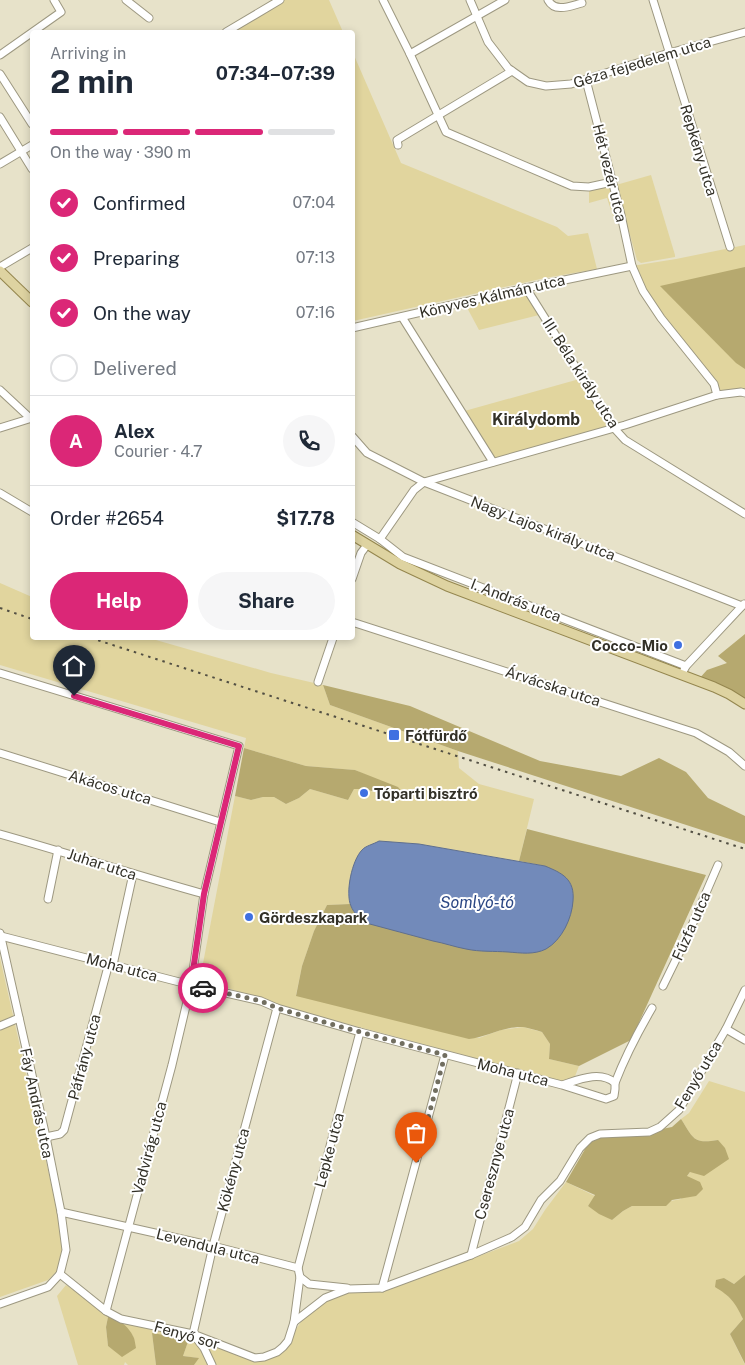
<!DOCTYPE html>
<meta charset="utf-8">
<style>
:root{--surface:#fff;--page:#f6f6f7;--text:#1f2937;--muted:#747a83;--line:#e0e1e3;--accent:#db2777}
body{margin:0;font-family:"Public Sans",sans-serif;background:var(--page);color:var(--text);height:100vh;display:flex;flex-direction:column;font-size:19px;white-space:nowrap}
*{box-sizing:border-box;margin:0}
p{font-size:16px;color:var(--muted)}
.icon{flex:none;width:28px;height:28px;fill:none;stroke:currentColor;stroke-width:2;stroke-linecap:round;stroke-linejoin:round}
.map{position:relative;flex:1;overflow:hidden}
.side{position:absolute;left:30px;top:30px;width:325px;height:610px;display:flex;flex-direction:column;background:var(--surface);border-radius:5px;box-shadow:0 2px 8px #0003}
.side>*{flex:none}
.pin{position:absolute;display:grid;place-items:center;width:42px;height:42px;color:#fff;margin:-51px -21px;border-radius:50% 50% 50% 0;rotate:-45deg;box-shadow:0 0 5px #0007}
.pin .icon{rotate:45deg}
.courier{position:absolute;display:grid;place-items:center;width:50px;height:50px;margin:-25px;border:4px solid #db2777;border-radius:50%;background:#fff;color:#222;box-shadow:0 1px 6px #0007}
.head em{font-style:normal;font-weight:700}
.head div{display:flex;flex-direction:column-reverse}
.head{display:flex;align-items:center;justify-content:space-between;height:85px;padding:0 20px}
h1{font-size:32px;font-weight:700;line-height:38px}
.bar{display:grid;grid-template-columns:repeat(4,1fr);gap:8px 5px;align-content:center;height:60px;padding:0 20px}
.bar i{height:6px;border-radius:4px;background:var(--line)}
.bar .current{background:var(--accent)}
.bar p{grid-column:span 4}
.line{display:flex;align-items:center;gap:12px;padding:0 20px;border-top:1px solid var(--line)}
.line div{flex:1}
.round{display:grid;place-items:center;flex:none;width:52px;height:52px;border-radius:26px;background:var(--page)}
ol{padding:0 20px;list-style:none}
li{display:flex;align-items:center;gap:15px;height:55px}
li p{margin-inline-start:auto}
li .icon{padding:5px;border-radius:50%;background:var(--accent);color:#fff;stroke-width:4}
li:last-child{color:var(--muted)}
li i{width:28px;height:28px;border:2px solid var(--line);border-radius:50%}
.cta{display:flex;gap:10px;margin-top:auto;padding:10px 20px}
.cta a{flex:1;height:58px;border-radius:30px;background:var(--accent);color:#fff;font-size:20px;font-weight:700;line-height:58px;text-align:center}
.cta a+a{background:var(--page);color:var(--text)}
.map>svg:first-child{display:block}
</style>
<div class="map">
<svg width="745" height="1365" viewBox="0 0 745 1365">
<rect width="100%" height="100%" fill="#e7e2c9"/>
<g fill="#e1d59e">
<polygon points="281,0 329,0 343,32 229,32"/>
<polygon points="353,53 401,163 557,227 568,236 588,233 597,269 545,278 353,321"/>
<polygon points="651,175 675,255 675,257 641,263 637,260 616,185"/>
<polygon points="612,182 621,215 613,216 607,198 589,203 589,187"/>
<polygon points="745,245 745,393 717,395 714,384 661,318 632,266 676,259"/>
<polygon points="526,288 543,314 479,330 464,302"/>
<polygon points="583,378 614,428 493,462 461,412"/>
<path d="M0 583 32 597V638H149L271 673 323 685 330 705 458 751 459 768 479 784 534 799 519 861 419 844 348 892 350 904 327 905 314 931 302 966 296 995 479 1038 501 1030 523 1027 542 1032 550 1044 549 1059 579 1066 572 1084 292 1009 200 979 235 796 251 800 263 797H274L286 804 299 798 310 789 348 800 354 789C370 788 387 799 402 791L355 770 306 766 244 748 246 738 0 665Z"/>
<polygon points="0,958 56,1205 63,1248 57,1271 48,1280 0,1297"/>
<path d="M709 1081 745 1092V1276L734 1284 724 1278 726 1294 736 1304 743 1319 730 1334 745 1365H194L198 1358 183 1356 189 1339 152 1333 156 1365H128L125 1362 124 1365H78L57 1296 66 1285 114 1317H108L106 1327 108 1346 116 1351 133 1336 121 1322 148 1329 205 1338 255 1356 275 1353 288 1341 307 1313 323 1303 346 1293 381 1292 391 1289 519 1241 533 1229 545 1210 566 1182 595 1196 588 1206 612 1220 623 1211 632 1206H644L681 1199 687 1176 718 1140C693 1144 694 1139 681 1119L689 1113Z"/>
</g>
<g fill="#b6a96f">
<polygon points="745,267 745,369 736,363 660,286"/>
<polygon points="745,634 745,702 698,680 707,670 727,663 718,656"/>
<polygon points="323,685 410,706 540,761 621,776 659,758 686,772 708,798 745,816 745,844 458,751 330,705"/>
<polygon points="244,748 306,766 355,770 398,787 402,792 393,795 362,789 354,789 348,800 310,789 299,798 286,804 274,797 263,797 251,800 235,796"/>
<path d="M527 829 706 875 631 1040 579 1066 549 1059 550 1044 542 1032C536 1030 529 1028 523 1027 504 1026 487 1037 469 1039L296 996 302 966 314 931 327 905 350 904 355 914 545 866 519 861Z"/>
<path d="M681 1119C694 1139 693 1144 718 1140L725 1148 729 1159 704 1176 690 1172 687 1176 700 1182 703 1189 696 1196 672 1200 666 1206H632L623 1211 612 1220 599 1214 588 1206 595 1195 566 1182 595 1132 652 1131 672 1127Z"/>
<path d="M745 1275V1364L730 1334 743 1319C735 1302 730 1296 715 1287L716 1280 724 1278 734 1284Z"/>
<path d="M108 1317C117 1317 129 1327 133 1336 135 1339 135 1344 136 1348L122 1357 108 1346 106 1327Z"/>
<polygon points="152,1333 189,1339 183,1356 199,1358 194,1365 156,1365"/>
</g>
<path fill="#728aba" stroke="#5f6f8e" d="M379 841 419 844 545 866C562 873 575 879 573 901 572 918 562 940 546 949 534 955 521 953 508 952 494 951 480 952 466 949 455 947 444 943 433 941 411 935 388 929 366 923 360 918 354 914 351 906 345 893 352 860 362 850 365 846 374 844 379 841Z"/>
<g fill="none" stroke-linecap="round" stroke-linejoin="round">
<defs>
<g id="minor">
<polyline points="126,0 149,18"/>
<polyline points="383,0 410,54 446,132 572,186 589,187 612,182"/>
<polyline points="470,0 488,42 508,68 528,82 546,86 571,84 669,53 745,32"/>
<path d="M548 0C555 13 570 6 582 3"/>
<polyline points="653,0 730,247"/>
<polyline points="226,32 280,0"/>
<polyline points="410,54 505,0"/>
<polyline points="0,55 61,12 54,0"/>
<polyline points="0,74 32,124"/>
<polyline points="586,80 621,215 632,266 643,291 661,318 714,384 717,395"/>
<polyline points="0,117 32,169"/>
<polyline points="398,145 397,140 512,71"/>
<polyline points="0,164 32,145"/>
<polyline points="0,267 32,248"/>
<polyline points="526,288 614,428 625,440 745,514"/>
<polyline points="402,317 493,462"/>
<polyline points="352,328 526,288 632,266"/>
<polyline points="0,390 30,418"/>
<polyline points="0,428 32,418"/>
<polyline points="352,436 367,453 424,482 742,606"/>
<polyline points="0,493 32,512"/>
<polyline points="352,522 380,539 403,557 686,666"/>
<polyline points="380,539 414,490 424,482 625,425 717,395 741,392 745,393"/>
<polyline points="352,579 361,553 367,545"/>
<polyline points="352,622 696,733 729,752 745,766"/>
<polyline points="684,670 686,666 744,604"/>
<polyline points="0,673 239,746 204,894 191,985 172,1065 106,1311"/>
<polyline points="318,682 333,638"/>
<polyline points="0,753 220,822"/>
<path d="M0 834C68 853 135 875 204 894"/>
<polyline points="48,899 58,850"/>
<polyline points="0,933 46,1137 61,1212 66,1250 60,1274"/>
<path d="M1 936 191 985 261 1001 277 1008 360 1032 562 1085C578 1080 600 1070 615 1083V1089L614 1096 606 1099 562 1085"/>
<polyline points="113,965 133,874"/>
<polyline points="663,986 686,939 718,865"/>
<polyline points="0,1026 19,1018"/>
<polyline points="726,1029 745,1040"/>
<path d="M615 1083C625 1057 638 1032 652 1008"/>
<polyline points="46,1137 60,1134 64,1130 109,963"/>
<polyline points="61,1212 213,1246 298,1268 300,1277 309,1284 347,1288"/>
<polyline points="471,1255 518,1073"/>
<polyline points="298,1268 360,1032"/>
<polyline points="60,1274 106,1311 121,1319 193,1334 255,1358 264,1357 277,1352 283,1347 288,1341 294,1322 325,1298 348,1289 382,1288 471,1255 512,1237 525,1227 541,1200 560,1181 580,1148 590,1138 600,1134 649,1132 660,1127 679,1110 726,1029 745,990"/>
<polyline points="382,1288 445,1055"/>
<polyline points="0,1304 48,1287 60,1274"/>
<polyline points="294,1322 300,1277"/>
<polyline points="212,1365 204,1348 193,1334 213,1246 277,1008"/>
</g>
<g id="major">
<polyline points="0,271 32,302"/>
<polyline points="352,535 400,564 447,586 714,687 729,694 745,704"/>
</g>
</defs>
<use href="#minor" stroke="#9d9881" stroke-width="9"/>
<use href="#major" stroke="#94864e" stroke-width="11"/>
<use href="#minor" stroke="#fff" stroke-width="7"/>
<use href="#major" stroke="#ded3a1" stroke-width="9"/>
<g stroke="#524f43" stroke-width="2" stroke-dasharray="2.5 5" stroke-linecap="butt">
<polyline points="0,608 32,619"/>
<polyline points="91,638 745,849"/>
</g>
</g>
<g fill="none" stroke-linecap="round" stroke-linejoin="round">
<polyline stroke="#716e60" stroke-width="5" stroke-dasharray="0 9" points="203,988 261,1001 277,1008 327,1023 445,1055 416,1163"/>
<polyline stroke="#db2777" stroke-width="6" points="74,696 239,746 204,894 191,985 203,988"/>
</g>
<g fill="#3f70e1" stroke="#fff" stroke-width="2">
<circle cx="678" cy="645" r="5"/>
<rect x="388" y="729" width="12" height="12" rx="2.5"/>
<circle cx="364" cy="793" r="5"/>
<circle cx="249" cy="917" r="5"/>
</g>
<g text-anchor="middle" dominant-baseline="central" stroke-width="4" stroke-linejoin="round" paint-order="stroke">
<g font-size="15" fill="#323027" stroke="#fff">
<text transform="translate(642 62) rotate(-17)">Géza fejedelem utca</text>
<text transform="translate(699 150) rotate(73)">Repkény utca</text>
<text transform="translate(610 173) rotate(76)">Hét vezér utca</text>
<text transform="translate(492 296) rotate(-13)">Könyves Kálmán utca</text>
<text transform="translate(581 373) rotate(57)">III. Béla király utca</text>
<text transform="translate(543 528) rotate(21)">Nagy Lajos király utca</text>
<text transform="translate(516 600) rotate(21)">I. András utca</text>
<text transform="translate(553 686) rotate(18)">Árvácska utca</text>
<text transform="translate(110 787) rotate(17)">Akácos utca</text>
<text transform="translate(102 864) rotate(18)">Juhar utca</text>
<text transform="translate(691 926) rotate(-66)">Fűzfa utca</text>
<text transform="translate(122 967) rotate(15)">Moha utca</text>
<text transform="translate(84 1057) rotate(-75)">Páfrány utca</text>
<text transform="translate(513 1072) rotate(14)">Moha utca</text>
<text transform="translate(698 1075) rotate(-59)">Fenyő utca</text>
<text transform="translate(37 1103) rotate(78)">Fáy András utca</text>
<text transform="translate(149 1148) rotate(-75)">Vadvirág utca</text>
<text transform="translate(329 1150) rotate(-75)">Lepke utca</text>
<text transform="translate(494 1164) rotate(-75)">Cseresznye utca</text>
<text transform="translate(233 1170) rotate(-75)">Kökény utca</text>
<text transform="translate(208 1246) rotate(14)">Levendula utca</text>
<text transform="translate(187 1335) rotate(16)">Fenyő sor</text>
</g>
<g font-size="15" font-weight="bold" fill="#323027" stroke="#fff" text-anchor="start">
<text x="668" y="645" text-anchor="end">Cocco-Mio</text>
<text x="405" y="735">Fótfürdő</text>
<text x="374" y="793">Tóparti bisztró</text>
<text x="259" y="917">Gördeszkapark</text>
</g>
<g font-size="16" font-weight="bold" fill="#323027" stroke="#fff">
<text x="536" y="419">Királydomb</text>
</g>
<g font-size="16" font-style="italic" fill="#2b4784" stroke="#fff">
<text x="477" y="902">Somlyó-tó</text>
</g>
</g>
</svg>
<div class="pin" style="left:416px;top:1163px;background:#ea580c"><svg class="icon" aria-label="bag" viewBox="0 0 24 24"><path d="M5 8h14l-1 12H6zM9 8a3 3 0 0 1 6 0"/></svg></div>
<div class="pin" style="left:74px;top:696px;background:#1f2937"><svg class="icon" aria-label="home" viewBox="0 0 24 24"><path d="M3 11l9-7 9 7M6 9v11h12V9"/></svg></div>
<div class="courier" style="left:203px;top:988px"><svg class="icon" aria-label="car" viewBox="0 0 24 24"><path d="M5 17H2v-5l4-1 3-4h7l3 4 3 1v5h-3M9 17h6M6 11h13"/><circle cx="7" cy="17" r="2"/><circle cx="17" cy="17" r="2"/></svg></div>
<section class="side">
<div class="head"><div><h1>2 min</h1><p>Arriving in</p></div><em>07:34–07:39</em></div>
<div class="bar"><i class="current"></i><i class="current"></i><i class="current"></i><i></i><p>On the way · 390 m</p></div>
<ol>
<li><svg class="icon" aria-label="check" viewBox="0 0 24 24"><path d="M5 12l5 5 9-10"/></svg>Confirmed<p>07:04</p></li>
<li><svg class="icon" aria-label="check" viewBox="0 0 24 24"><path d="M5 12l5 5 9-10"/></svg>Preparing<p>07:13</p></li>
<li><svg class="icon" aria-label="check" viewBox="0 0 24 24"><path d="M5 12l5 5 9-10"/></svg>On the way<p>07:16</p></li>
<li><i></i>Delivered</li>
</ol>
<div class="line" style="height:90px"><b class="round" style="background:var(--accent);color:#fff">A</b><div><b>Alex</b><p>Courier · 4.7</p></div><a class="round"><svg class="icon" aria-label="phone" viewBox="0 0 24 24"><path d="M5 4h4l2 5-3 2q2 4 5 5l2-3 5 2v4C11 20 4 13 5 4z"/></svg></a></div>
<div class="line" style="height:65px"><div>Order #2654</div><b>$17.78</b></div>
<div class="cta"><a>Help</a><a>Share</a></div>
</section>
</div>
